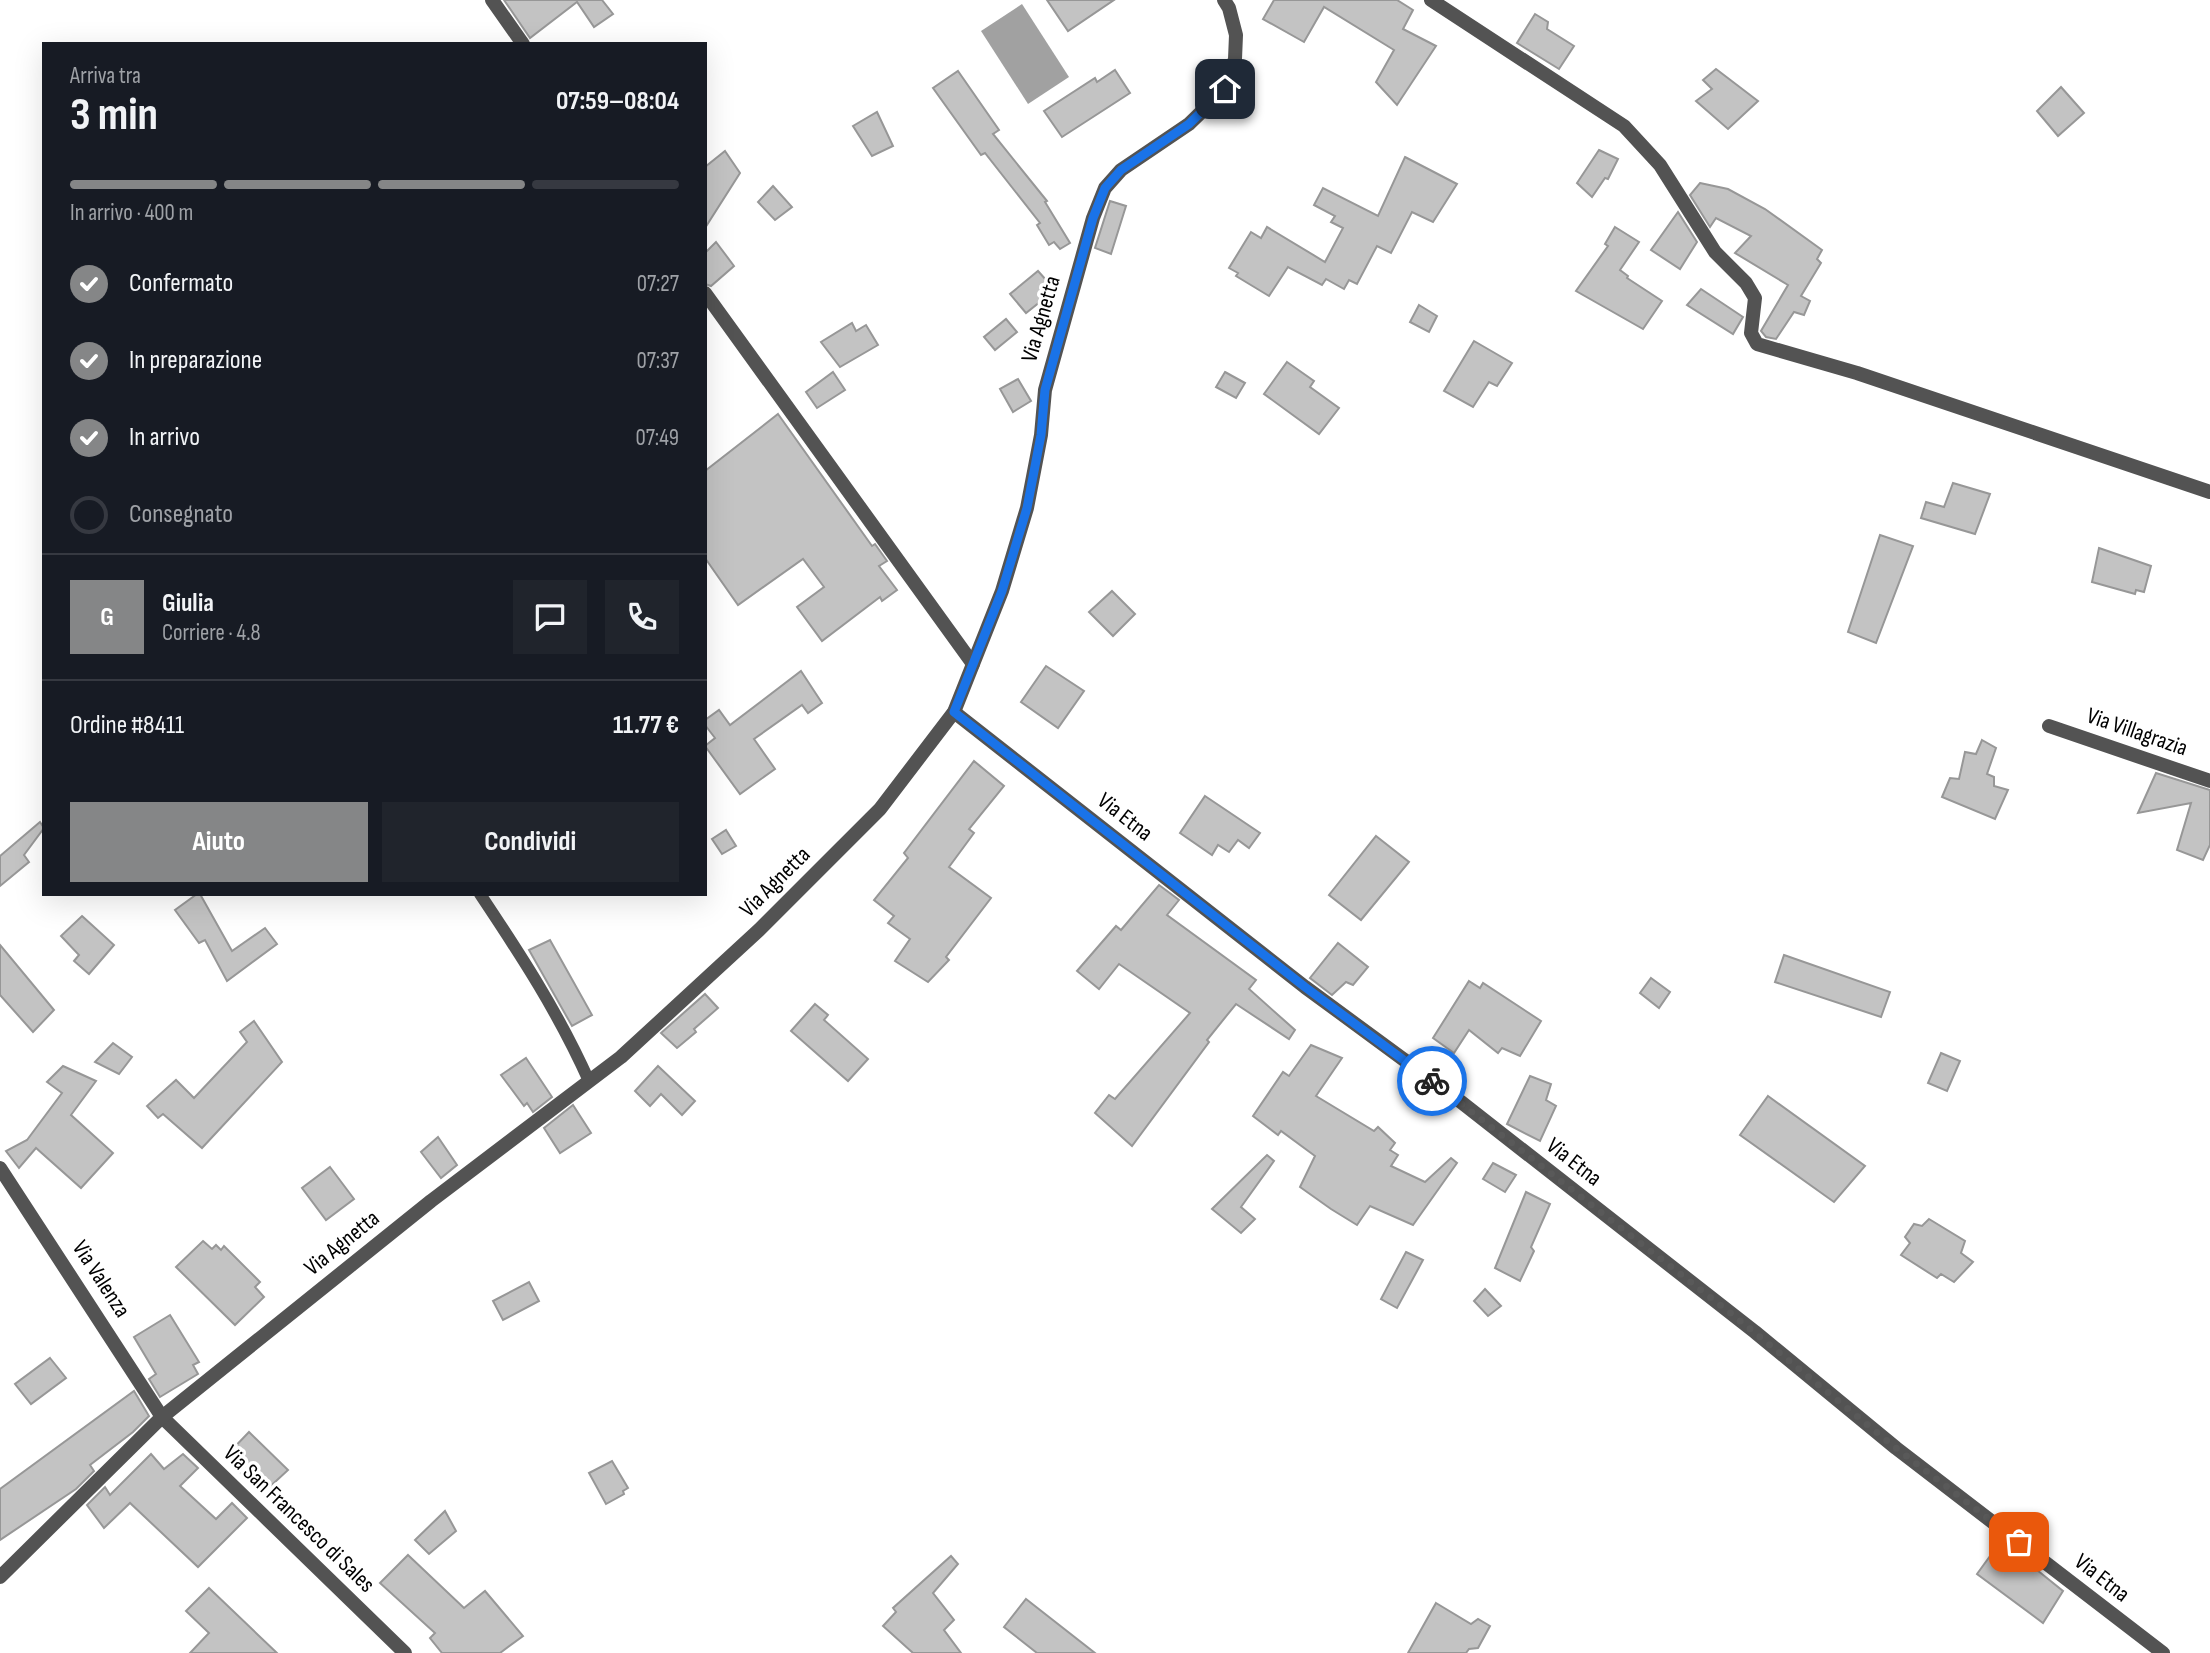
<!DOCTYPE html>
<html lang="it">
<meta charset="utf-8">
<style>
:root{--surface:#171b24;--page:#20242c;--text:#f1f3f6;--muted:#9ea1a6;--line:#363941;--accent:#858687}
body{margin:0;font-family:"Sofia Sans Condensed",sans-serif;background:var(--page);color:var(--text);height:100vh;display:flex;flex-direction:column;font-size:26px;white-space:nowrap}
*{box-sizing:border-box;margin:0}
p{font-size:23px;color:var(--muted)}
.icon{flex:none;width:38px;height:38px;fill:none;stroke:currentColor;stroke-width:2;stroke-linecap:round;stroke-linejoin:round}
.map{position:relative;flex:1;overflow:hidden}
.details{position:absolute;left:42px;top:42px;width:665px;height:854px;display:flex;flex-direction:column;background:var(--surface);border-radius:0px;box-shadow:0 7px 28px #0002}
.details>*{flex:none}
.pin{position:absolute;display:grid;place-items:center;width:60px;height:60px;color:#fff;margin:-30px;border-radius:14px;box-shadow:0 4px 10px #0006}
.courier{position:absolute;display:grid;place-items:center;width:70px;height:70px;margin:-35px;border:5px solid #1a73e8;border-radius:50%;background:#fff;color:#222;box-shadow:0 2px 9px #0007}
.summary em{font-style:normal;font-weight:700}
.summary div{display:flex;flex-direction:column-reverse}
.summary{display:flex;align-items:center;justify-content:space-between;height:119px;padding:0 28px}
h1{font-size:46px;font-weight:700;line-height:52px}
.bar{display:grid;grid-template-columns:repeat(4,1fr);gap:10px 7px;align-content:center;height:84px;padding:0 28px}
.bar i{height:9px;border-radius:5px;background:var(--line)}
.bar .selected{background:var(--accent)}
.bar p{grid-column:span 4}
.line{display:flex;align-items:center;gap:18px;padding:0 28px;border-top:2px solid var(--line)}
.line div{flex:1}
.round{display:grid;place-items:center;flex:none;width:74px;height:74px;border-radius:0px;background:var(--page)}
ol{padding:0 28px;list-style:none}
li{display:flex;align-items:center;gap:21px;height:77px}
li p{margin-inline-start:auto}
li .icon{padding:7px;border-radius:50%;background:var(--accent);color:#fff;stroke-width:4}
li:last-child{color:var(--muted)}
li i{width:38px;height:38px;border:4px solid var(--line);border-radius:50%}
.primary-button{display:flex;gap:14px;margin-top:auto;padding:14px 28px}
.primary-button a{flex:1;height:80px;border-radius:0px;background:var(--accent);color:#fff;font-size:28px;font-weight:700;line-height:80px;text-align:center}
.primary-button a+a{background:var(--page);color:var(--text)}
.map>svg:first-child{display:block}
</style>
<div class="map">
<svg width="2210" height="1653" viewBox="0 0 2210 1653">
<rect width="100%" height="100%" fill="#fff"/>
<polygon fill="#a1a1a1" points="1022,4 1069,77 1028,104 981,31"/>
<g fill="#c3c3c3" stroke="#979797" stroke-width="2">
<polygon points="504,0 602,0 613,14 594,27 577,2 530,38"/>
<polygon points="1047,0 1114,0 1068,31"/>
<polygon points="1274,0 1397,0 1413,10 1403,29 1436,46 1397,105 1376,82 1394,50 1324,7 1304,42 1263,19"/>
<polygon points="1535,14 1548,22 1547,29 1574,46 1559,69 1517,43"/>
<polygon points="1716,69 1758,101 1728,129 1696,101 1712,89 1703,80"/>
<polygon points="1115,70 1130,93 1062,137 1044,111 1095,78 1097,82"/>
<polygon points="958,71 999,130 993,134 1047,201 1045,202 1070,243 1060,249 1054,242 1049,245 1037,225 1040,223 985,153 981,155 933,88"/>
<polygon points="2061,87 2084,113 2058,136 2037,111"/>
<polygon points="877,112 893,146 872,156 853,126"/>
<polygon points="1599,150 1618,159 1608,179 1605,178 1592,197 1577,183"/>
<polygon points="725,151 740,173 705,228 705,167"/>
<polygon points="1405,157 1457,184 1433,222 1412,212 1391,253 1377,246 1357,284 1349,280 1344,289 1326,279 1322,285 1288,267 1269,296 1236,276 1238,273 1229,268 1251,232 1261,238 1267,227 1325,262 1343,228 1331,222 1335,216 1314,205 1323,188 1378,216"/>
<polygon points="1700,183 1728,189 1765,209 1822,250 1817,259 1821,263 1801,296 1810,301 1804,315 1794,312 1776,339 1766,337 1761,331 1788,285 1735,253 1751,236 1716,218 1710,227 1690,195"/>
<polygon points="773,186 792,207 775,220 758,202"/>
<polygon points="1110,201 1126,206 1111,254 1095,248"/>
<polygon points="1678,212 1697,242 1680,269 1651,250"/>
<polygon points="1615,227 1639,242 1620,270 1628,276 1627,278 1662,301 1643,329 1576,291 1608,246 1605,244"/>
<polygon points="716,242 734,266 711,286 705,284 705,253"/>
<polygon points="1038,271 1055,290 1026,313 1010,294"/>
<polygon points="1701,289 1743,317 1733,334 1687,305"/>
<polygon points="1419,305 1437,316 1429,332 1410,322"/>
<polygon points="1006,319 1017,332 995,350 984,337"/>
<polygon points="852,323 856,331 866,325 878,345 840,367 821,342"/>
<polygon points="1474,341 1512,363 1497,386 1489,382 1473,407 1444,391"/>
<polygon points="1287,362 1314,381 1310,387 1339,408 1319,434 1264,394"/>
<polygon points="833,372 845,390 817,408 806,392"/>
<polygon points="1225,372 1245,383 1236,398 1216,387"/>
<polygon points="1018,379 1031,401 1013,412 1000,389"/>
<polygon points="778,414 872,546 875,544 887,561 879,566 897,590 882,601 880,597 822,641 797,607 824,587 803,559 738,605 705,558 705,471"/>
<polygon points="1953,483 1990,494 1975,534 1921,518 1926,502 1944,507"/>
<polygon points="1880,535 1913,546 1876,643 1848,632"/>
<polygon points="2099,548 2151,566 2144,592 2136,590 2135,594 2092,582"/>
<polygon points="1112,591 1135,614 1113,636 1089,612"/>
<polygon points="1046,666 1084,691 1058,728 1021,702"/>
<polygon points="801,671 822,703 808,713 802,705 754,739 775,769 740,794 705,746 715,738 705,725 705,720 719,710 730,725"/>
<polygon points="1982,740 1996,748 1987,774 1994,777 1994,786 2008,790 1995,819 1942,797 1950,778 1959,779 1965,752 1976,754"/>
<polygon points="974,761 1004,786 969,829 974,833 949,867 991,898 946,957 949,960 928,982 895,961 910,939 888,923 894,916 874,900 908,858 904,853"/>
<polygon points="2156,773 2210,790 2210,845 2203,860 2177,850 2191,803 2138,813"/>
<polygon points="1205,796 1260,833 1249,848 1238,840 1229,852 1218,845 1212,855 1180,833"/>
<polygon points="40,822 44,828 24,855 29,862 0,886 0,856"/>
<polygon points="726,830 736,846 722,854 712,839"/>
<polygon points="1376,836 1409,862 1361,920 1329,895"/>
<polygon points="1159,885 1179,900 1167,915 1256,980 1249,989 1295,1030 1289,1039 1236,1004 1207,1040 1209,1042 1132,1146 1095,1113 1109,1095 1115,1099 1190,1013 1119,964 1099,989 1077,971 1116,926 1121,930"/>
<polygon points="197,894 200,894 232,951 265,928 277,944 227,981 205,940 199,943 175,910"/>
<polygon points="82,916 114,945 89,974 74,961 79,955 61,936"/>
<polygon points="550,940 592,1015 572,1026 529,950"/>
<polygon points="1338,943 1368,967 1353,985 1346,982 1332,995 1310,978"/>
<polygon points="0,945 54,1010 33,1032 0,995"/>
<polygon points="1784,955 1890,992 1881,1017 1775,982"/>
<polygon points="1651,978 1670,992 1659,1008 1640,993"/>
<polygon points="1469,981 1480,988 1483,983 1541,1021 1520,1056 1502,1048 1498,1053 1469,1030 1454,1053 1433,1038"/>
<polygon points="705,994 718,1008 694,1029 696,1032 677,1048 661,1033"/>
<polygon points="815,1004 828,1015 824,1020 868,1059 848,1081 791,1031"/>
<polygon points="254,1021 282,1062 202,1148 163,1114 158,1118 147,1106 176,1080 194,1098 247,1042 240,1032"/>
<polygon points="113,1043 132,1057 119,1074 95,1062"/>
<polygon points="1311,1045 1342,1058 1316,1096 1374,1131 1378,1127 1395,1143 1390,1150 1398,1155 1391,1166 1425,1182 1451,1158 1457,1163 1413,1225 1370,1206 1357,1225 1331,1209 1300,1187 1315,1156 1281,1131 1278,1135 1253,1116 1283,1072 1289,1076"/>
<polygon points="1941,1053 1960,1061 1947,1091 1928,1083"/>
<polygon points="526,1058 552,1097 533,1112 527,1103 524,1106 501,1075"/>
<polygon points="63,1066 96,1081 71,1115 113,1153 81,1188 36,1148 19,1168 6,1151 27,1140 62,1093 47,1082"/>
<polygon points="658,1066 695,1101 682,1115 661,1094 650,1106 635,1091"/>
<polygon points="1530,1076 1551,1084 1546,1100 1556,1106 1540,1141 1507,1124"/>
<polygon points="1768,1096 1865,1166 1834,1202 1740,1135"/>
<polygon points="573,1105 591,1133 560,1153 544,1128"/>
<polygon points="438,1137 457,1165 441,1178 421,1152"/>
<polygon points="1267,1155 1274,1161 1241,1207 1255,1219 1241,1233 1212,1209"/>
<polygon points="1493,1163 1516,1175 1505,1192 1483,1179"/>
<polygon points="330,1167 354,1199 326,1220 302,1188"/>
<polygon points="1526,1192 1550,1204 1531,1247 1534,1251 1520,1281 1495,1268"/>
<polygon points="1929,1219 1965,1241 1961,1253 1973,1262 1954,1282 1941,1274 1937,1278 1901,1255 1910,1243 1905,1237 1914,1224 1922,1226"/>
<polygon points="203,1241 212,1249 216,1245 221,1250 224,1246 260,1282 255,1287 264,1297 235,1325 176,1267"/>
<polygon points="1406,1252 1423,1260 1397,1308 1381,1299"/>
<polygon points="529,1282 539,1301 503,1320 493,1301"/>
<polygon points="1485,1289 1501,1306 1488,1316 1474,1301"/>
<polygon points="170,1315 199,1362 193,1365 198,1374 160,1397 149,1379 156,1374 134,1337"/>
<polygon points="50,1358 66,1378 31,1404 15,1384"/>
<polygon points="134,1391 149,1416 133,1432 90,1465 94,1471 76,1489 0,1540 0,1489"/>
<polygon points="249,1432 288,1470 262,1494 225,1457"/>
<polygon points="151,1454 164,1469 183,1454 198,1468 180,1486 216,1519 232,1503 247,1518 198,1567 130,1503 104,1528 87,1505 105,1487 110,1495"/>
<polygon points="612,1461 628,1488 623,1491 624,1494 606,1504 589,1473"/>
<polygon points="445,1511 456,1531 429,1554 415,1540"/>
<polygon points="2001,1541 2063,1591 2043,1623 1977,1574"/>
<polygon points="408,1555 464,1608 485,1591 523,1636 500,1653 442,1653 430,1638 435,1633 380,1583"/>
<polygon points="951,1556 958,1564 933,1593 954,1620 944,1630 961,1653 913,1653 883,1626 896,1612 893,1608"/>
<polygon points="209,1588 277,1653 190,1653 209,1633 186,1611"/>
<polygon points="1026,1599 1095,1653 1037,1653 1004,1627"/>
<polygon points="1436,1603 1471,1624 1478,1619 1490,1626 1478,1648 1469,1649 1466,1653 1408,1653"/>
</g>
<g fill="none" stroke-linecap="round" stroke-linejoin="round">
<path stroke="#535353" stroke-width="12" d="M480 894C522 957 558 1012 589 1081"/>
<g stroke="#535353" stroke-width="14">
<polyline points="492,0 523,44"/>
<polyline points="1431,0 1624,126 1660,165 1715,252 1746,283 1755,298 1751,333 1757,344 1857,373 2210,492"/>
<polyline points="705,293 973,664"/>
<polyline points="954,712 1305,987 1456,1098 1755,1332 1896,1448 2163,1653"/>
<polyline points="2049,726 2210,781"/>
<polyline points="0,1168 162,1417 405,1653"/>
<polyline points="0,1577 162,1417 431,1201 621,1057 759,930 880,809 954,712 1002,591 1027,508 1041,435 1045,390 1093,218 1105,188 1121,170 1189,124 1225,89 1235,59 1236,35 1229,8 1224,0"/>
</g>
</g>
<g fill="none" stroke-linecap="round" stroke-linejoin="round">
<polyline stroke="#595959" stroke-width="7" stroke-dasharray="0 12.6" points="1432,1081 1733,1315 1896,1448 2019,1542"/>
<polyline stroke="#1a73e8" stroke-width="9" points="1225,89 1189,124 1121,170 1105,188 1093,218 1045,390 1041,435 1027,508 1002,591 954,712 1305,987 1432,1081"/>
</g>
<g text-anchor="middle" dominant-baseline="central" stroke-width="7" stroke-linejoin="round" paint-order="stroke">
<g font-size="23" fill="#000" stroke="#fff">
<text transform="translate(1041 319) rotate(-74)">Via Agnetta</text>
<text transform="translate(2137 732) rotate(19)">Via Villagrazia</text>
<text transform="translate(1125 817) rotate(38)">Via Etna</text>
<text transform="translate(775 882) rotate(-45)">Via Agnetta</text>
<text transform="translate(1574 1162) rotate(38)">Via Etna</text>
<text transform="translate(342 1243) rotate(-39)">Via Agnetta</text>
<text transform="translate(101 1279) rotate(57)">Via Valenza</text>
<text transform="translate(299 1519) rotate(44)">Via San Francesco di Sales</text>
<text transform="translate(2102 1578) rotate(38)">Via Etna</text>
</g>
</g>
</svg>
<div class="pin" style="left:2019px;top:1542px;background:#ea580c"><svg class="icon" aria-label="bag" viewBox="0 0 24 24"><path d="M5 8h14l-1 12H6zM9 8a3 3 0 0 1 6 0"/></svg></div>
<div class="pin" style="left:1225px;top:89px;background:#1f2937"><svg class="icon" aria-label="home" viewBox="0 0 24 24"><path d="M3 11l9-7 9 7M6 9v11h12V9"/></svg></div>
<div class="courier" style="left:1432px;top:1081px"><svg class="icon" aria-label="bike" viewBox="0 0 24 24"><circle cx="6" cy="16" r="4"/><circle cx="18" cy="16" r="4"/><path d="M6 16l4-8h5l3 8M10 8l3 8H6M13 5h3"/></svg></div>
<section class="details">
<div class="summary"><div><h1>3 min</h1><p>Arriva tra</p></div><em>07:59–08:04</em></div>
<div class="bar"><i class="selected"></i><i class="selected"></i><i class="selected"></i><i></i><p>In arrivo · 400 m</p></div>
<ol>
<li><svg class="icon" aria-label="check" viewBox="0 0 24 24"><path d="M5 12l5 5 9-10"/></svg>Confermato<p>07:27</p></li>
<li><svg class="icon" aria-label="check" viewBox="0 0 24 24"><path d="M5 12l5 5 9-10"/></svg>In preparazione<p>07:37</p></li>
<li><svg class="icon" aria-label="check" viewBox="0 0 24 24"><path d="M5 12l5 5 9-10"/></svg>In arrivo<p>07:49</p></li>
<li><i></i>Consegnato</li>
</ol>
<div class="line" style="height:126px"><b class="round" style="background:var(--accent);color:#fff">G</b><div><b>Giulia</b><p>Corriere · 4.8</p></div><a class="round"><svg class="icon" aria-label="chat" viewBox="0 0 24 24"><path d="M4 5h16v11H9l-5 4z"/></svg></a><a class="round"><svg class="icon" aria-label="phone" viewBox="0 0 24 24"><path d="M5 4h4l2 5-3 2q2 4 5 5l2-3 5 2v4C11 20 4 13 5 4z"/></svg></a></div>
<div class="line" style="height:91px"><div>Ordine #8411</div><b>11.77 €</b></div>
<div class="primary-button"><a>Aiuto</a><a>Condividi</a></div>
</section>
</div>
